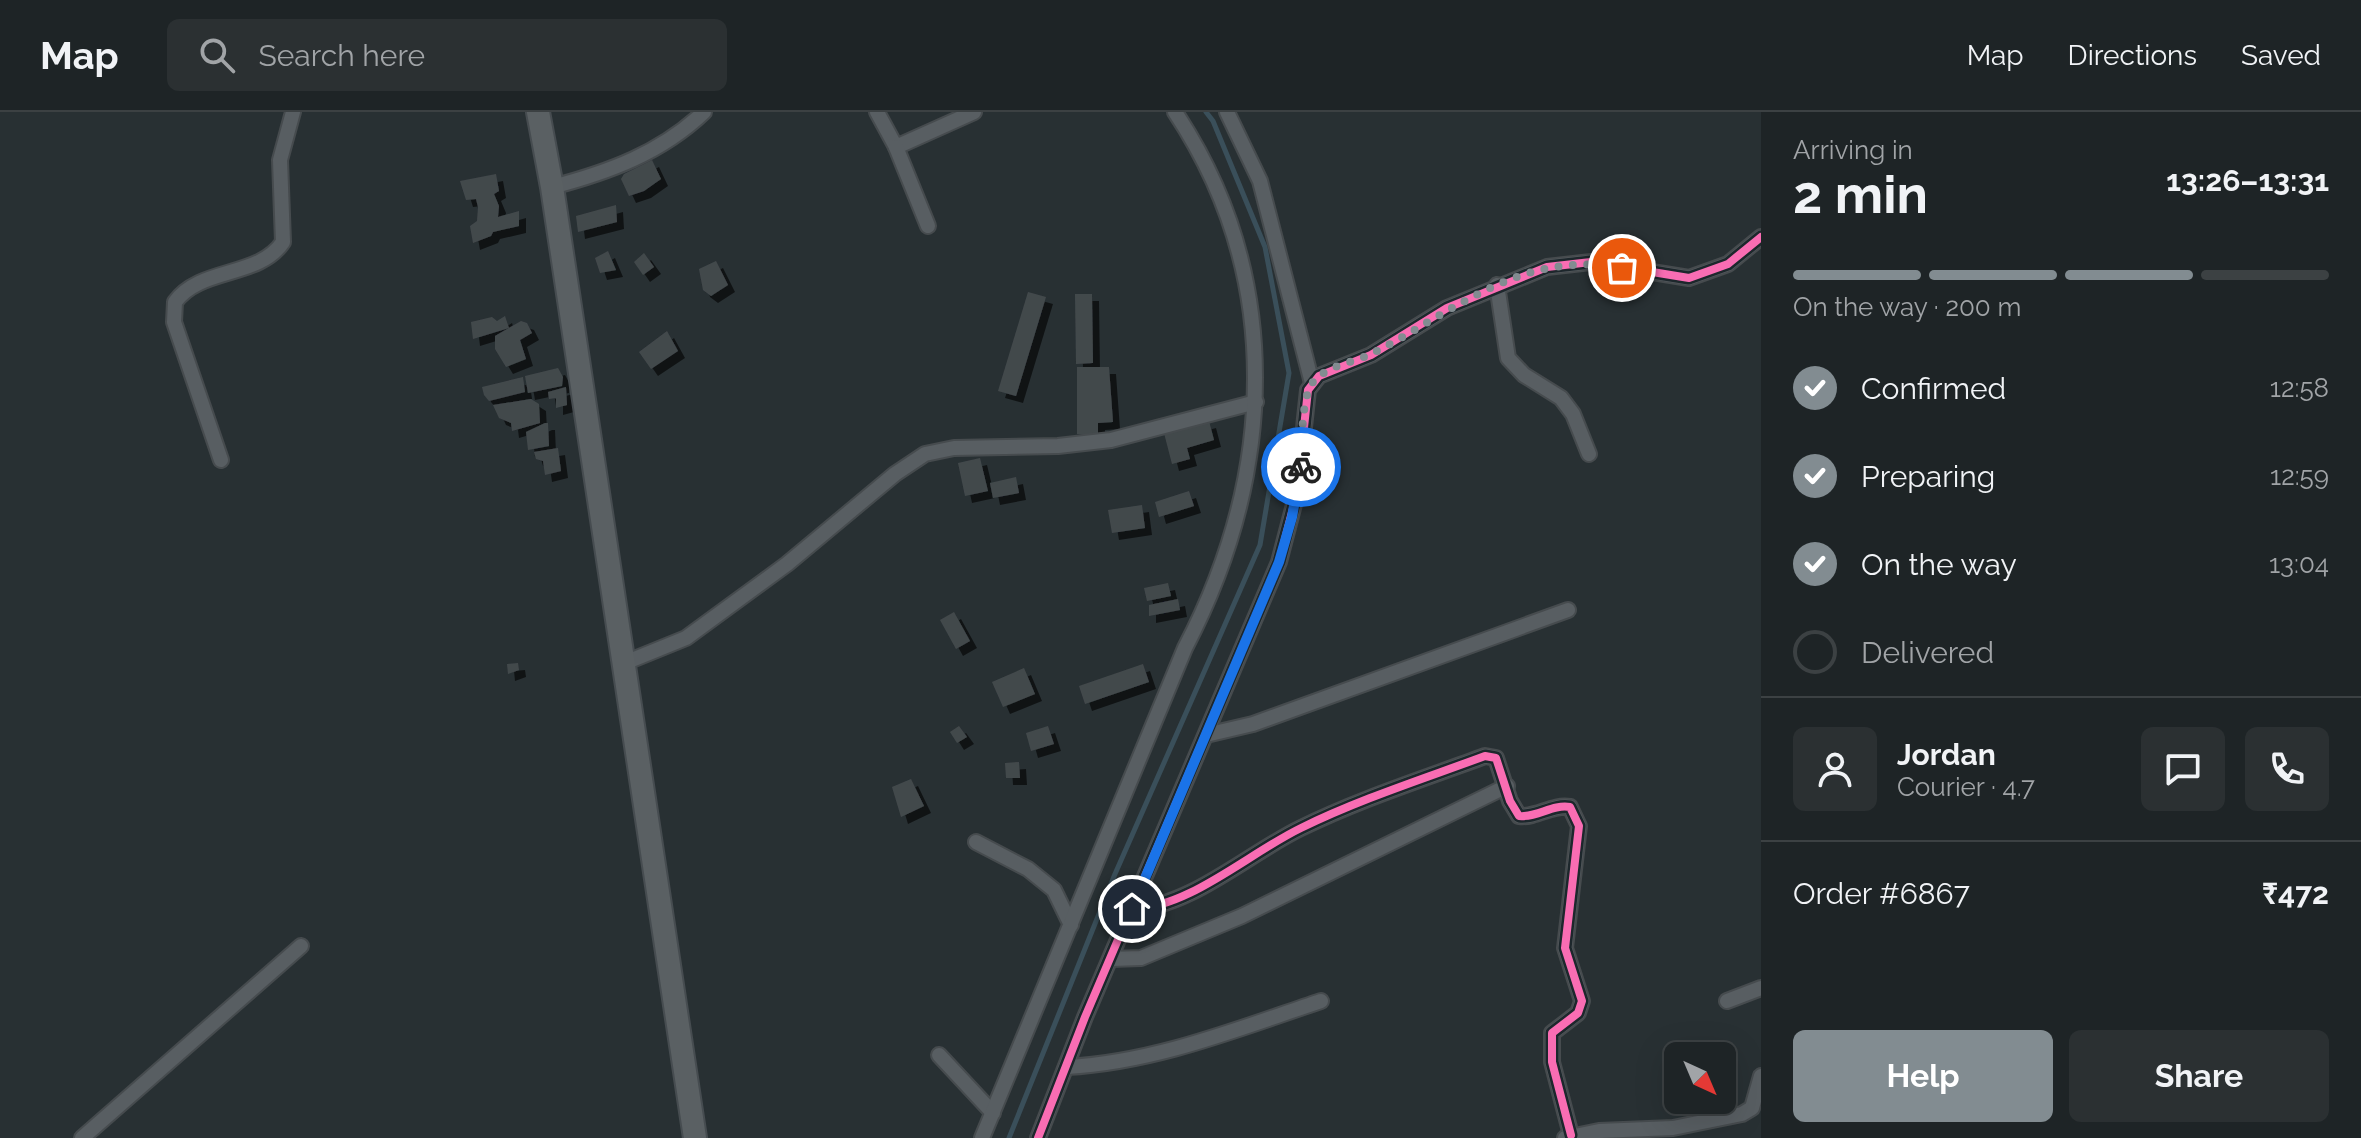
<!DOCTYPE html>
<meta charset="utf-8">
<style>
:root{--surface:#1e2426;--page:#2b3032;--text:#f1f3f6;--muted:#a1a4a7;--line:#3c4143;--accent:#828c91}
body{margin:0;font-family:Raleway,sans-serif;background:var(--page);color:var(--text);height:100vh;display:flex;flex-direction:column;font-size:30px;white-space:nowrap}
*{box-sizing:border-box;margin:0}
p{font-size:26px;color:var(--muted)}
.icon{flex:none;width:44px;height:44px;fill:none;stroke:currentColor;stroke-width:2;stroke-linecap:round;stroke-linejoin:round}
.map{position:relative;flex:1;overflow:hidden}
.details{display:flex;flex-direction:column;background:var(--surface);width:600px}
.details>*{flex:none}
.needle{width:52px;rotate:136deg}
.buttons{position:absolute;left:1664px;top:930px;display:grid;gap:16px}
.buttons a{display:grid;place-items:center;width:72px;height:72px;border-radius:12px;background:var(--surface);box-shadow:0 8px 32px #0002,0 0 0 2px var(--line);font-size:40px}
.pin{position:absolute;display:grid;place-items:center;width:68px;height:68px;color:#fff;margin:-34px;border:4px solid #fff;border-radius:50%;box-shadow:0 2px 8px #0007}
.courier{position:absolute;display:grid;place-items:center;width:80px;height:80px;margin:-40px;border:6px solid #1a73e8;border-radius:50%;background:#fff;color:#222;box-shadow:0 2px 10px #0007}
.head em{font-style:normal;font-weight:700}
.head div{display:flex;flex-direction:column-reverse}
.head{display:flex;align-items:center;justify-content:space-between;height:136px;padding:0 32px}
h1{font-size:52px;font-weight:700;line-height:60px}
.bar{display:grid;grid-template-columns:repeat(4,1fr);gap:12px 8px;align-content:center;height:96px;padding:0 32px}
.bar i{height:10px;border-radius:6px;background:var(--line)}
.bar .current{background:var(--accent)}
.bar p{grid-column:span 4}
.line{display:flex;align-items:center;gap:20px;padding:0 32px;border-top:2px solid var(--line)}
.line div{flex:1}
.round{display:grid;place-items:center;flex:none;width:84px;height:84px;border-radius:12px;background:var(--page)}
ol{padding:0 32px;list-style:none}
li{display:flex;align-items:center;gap:24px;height:88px}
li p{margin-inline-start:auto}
li .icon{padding:8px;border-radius:50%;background:var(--accent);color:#fff;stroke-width:4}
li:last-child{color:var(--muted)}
li i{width:44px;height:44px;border:4px solid var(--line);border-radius:50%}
.button{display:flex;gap:16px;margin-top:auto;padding:16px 32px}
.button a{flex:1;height:92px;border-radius:12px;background:var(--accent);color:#fff;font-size:32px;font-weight:700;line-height:92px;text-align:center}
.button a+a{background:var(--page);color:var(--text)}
header{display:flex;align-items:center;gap:48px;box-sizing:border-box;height:112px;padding:0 40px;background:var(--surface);border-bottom:2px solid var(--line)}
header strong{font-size:38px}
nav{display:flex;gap:44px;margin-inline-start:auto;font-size:28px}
.search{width:560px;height:72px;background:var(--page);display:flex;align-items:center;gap:20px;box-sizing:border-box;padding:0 28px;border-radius:12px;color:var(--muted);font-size:30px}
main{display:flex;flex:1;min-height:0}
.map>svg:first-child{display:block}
</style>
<header>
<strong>Map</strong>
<div class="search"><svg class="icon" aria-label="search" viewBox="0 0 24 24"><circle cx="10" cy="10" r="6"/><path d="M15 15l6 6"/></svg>Search here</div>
<nav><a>Map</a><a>Directions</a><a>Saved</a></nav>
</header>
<main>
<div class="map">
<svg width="1761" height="1026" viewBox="0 0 1761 1026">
<defs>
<filter id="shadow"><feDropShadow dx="7" dy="7" stdDeviation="0" flood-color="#0009"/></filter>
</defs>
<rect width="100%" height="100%" fill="#283033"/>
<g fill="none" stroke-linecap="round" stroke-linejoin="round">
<polyline stroke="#3a4f5a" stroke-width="5" points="1009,1026 1115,762 1260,433 1289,261 1265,135 1213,9 1206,0"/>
</g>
<g fill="#43494c" filter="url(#shadow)">
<polygon points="652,48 661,67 644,79 629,84 621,67 624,62"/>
<polygon points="496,62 499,79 494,82 499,94 498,105 519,99 519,114 493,120 491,124 473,131 470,114 477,109 478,95 476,87 466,88 460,69"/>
<polygon points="616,93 617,110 578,120 576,104"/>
<polygon points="608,139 616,158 600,161 595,146"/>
<polygon points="644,141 654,155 643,163 634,150"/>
<polygon points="716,149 728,173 711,184 703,178 699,157"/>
<polygon points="1028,180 1046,185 1016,284 998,279"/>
<polygon points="1075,182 1092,182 1093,251 1076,252"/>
<polygon points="505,204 509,216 473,227 471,210 492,205 497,209"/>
<polygon points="521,209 527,211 532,221 520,228 526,247 506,255 495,237 495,224"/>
<polygon points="667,219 678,239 651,257 639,240"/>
<polygon points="1077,255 1109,255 1113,310 1098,311 1098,324 1077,322"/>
<polygon points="558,256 563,265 562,274 528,281 525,264"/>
<polygon points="523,265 525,280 489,289 484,283 482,275"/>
<polygon points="566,275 567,293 556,296 556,286 549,287 548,280"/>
<polygon points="531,287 539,292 540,311 512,319 511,311 499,306 493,293"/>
<polygon points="1209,309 1214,328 1187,336 1190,347 1172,352 1164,321"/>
<polygon points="545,311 548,311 549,334 528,338 526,320"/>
<polygon points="558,336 561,359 545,363 543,349 536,347 534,340"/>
<polygon points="980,346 988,379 965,384 958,351"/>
<polygon points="1016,365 1019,381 993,386 990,371"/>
<polygon points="1189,379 1194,394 1159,405 1155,390"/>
<polygon points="1142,393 1145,416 1112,421 1108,398"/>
<polygon points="1168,471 1171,484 1147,489 1144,476"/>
<polygon points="1178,487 1180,498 1149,504 1149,493"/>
<polygon points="954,500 970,529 956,537 940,508"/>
<polygon points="518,551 519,558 508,562 507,552"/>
<polygon points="1143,552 1149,570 1085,592 1079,574"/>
<polygon points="1024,556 1035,582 1003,595 992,570"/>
<polygon points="959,614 967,625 957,631 950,620"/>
<polygon points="1048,614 1054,632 1031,639 1026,621"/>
<polygon points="1019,650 1020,666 1006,666 1005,651"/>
<polygon points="911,667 924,694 901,705 892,675"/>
</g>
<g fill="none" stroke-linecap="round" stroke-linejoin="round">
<defs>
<g id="street">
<polyline points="877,0 896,35 974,0"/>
<polyline points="1227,0 1260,69 1312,271"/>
<polyline points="896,35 928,114"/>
<path d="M552 75C609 60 661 41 704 0"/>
<polyline points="1497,173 1508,246 1524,263 1561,286 1573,302 1589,342"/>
<path d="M221 348 174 210 175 190C200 155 259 166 283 130L280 48 293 0"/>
<polyline points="622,552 686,526 787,452 895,362 925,342 954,336 1058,334 1111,328 1256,290"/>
<polyline points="1206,623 1253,612 1568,498"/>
<polyline points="976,730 1028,757 1054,778 1071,813"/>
<path d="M1132 797C1189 796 1249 741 1301 716 1360 687 1423 667 1485 644L1496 646 1510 689 1519 704C1537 706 1552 692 1570 695L1579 714 1565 836 1582 889 1578 901 1552 921V950L1571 1023"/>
<polyline points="1111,847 1141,846 1242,804 1507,674"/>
<polyline points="1727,889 1761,876"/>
<polyline points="939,943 993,1001"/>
<path d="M1067 955C1156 950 1237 917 1321 889"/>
<polyline points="82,1026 301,834"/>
<path d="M982 1026 1185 536C1275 363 1285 166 1175 0"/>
<polyline points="1038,1026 1085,905 1279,450 1297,381 1308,278 1319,264 1371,243 1447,196 1547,155 1591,150 1689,166 1728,152 1761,125"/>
<polyline points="1565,1026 1599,1019 1673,1016 1742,1002 1752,996 1761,964"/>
</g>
<polyline id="primary" points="538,0 552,75 695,1026"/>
</defs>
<use href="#street" stroke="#464b4e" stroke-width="18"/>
<use href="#primary" stroke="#464c50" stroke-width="26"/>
<use href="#street" stroke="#585e62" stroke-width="14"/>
<use href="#primary" stroke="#5a6063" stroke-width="22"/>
<defs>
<g id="cycleway">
<path d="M1132 797C1189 796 1249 741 1301 716 1360 687 1423 667 1485 644L1496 646 1510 689 1519 704C1537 706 1552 692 1570 695L1579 714 1565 836 1582 889 1578 901 1552 921V950L1571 1023"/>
<polyline points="1038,1026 1085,905 1279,450 1297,381 1308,278 1319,264 1371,243 1447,196 1547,155 1591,150 1689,166 1728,152 1761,125"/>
</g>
</defs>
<use href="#cycleway" stroke="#1d272c" stroke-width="13"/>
<use href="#cycleway" stroke="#f96db3" stroke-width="8"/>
</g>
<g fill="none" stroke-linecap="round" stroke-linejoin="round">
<path stroke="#828c91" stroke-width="8" stroke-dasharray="0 14.4" d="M1301 355C1302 334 1301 285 1313 270 1327 253 1354 251 1373 241 1455 199 1523 137 1622 156"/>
<polyline stroke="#1a73e8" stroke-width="10" points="1132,797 1279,450 1292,405 1301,355"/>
</g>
</svg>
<div class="buttons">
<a><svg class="needle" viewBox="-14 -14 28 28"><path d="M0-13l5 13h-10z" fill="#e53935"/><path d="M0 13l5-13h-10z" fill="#a1a4a7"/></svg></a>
</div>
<div class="pin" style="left:1622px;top:156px;background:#ea580c"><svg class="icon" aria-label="bag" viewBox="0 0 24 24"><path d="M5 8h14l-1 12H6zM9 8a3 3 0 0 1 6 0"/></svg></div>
<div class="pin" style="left:1132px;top:797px;background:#1f2937"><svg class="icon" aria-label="home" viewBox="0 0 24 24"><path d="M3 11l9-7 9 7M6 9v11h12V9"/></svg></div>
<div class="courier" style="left:1301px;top:355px"><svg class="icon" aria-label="bike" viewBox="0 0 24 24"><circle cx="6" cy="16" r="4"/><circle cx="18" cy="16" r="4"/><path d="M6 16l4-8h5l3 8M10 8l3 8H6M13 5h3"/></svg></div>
</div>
<section class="details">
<div class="head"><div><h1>2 min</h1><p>Arriving in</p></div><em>13:26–13:31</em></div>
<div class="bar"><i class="current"></i><i class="current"></i><i class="current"></i><i></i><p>On the way · 200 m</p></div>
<ol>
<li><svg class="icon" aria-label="check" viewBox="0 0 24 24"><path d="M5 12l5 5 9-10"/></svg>Confirmed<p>12:58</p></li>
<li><svg class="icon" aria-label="check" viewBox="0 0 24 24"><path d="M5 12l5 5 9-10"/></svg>Preparing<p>12:59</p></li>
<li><svg class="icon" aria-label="check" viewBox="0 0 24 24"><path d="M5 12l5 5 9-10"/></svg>On the way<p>13:04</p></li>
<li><i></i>Delivered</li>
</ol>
<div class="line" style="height:144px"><a class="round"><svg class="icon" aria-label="person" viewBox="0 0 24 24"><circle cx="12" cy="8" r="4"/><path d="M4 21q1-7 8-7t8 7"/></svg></a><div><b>Jordan</b><p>Courier · 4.7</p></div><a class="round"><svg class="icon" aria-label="chat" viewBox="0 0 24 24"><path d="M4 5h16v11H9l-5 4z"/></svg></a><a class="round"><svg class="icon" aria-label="phone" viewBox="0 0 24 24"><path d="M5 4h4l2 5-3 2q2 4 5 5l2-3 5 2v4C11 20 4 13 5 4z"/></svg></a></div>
<div class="line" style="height:104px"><div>Order #6867</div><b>₹472</b></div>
<div class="button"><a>Help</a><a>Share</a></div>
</section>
</main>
